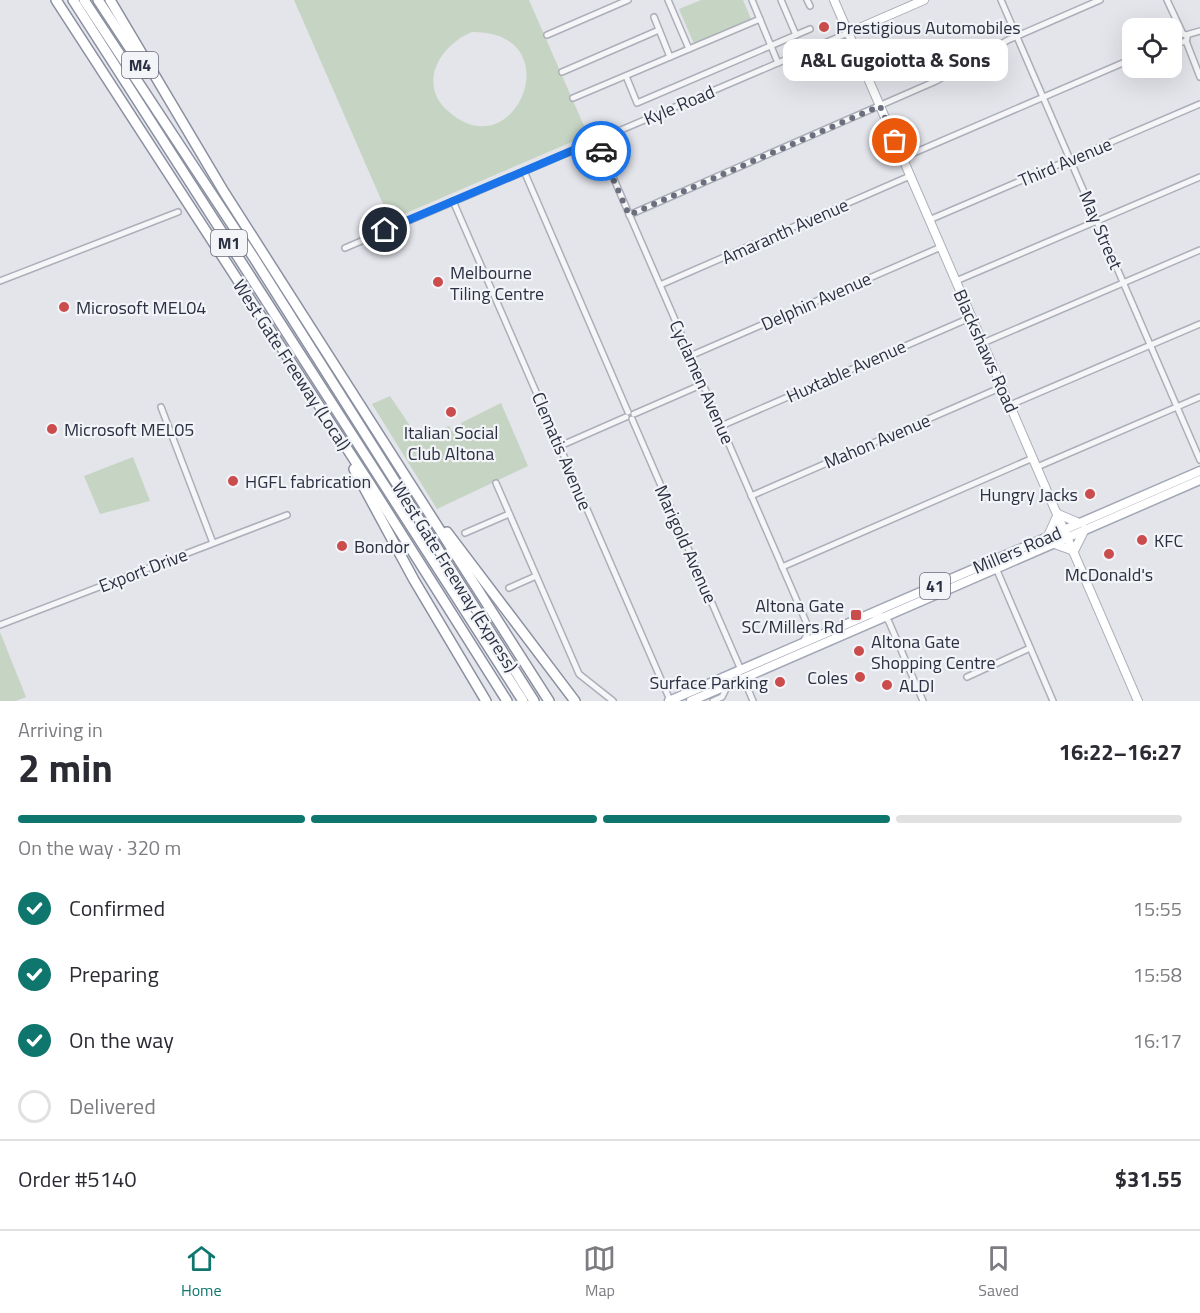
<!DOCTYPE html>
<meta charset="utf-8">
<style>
:root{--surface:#fff;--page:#f7f7f7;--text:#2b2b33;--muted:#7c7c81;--line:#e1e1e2;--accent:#0f766e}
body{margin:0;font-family:"Titillium Web",sans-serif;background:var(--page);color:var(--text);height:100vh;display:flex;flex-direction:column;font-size:22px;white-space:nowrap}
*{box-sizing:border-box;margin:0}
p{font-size:20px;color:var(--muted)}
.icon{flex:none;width:33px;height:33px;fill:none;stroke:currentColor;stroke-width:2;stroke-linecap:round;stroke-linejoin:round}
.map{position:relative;height:701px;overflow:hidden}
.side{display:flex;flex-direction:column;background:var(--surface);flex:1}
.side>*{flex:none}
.controls{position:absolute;left:1122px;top:18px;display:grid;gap:12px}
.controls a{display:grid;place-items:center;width:60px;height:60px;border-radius:12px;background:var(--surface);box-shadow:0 6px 24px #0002;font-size:30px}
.pin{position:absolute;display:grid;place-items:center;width:51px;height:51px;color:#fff;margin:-26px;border:3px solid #fff;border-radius:50%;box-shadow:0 2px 6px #0007}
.courier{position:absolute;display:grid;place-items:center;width:60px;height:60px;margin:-30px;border:4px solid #1a73e8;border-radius:50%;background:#fff;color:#222;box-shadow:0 2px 8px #0007}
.bubble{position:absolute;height:42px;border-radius:12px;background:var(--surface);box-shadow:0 6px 24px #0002;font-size:20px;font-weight:700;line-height:42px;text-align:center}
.overview em{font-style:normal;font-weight:700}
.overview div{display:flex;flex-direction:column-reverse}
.overview{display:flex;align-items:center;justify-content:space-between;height:102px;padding:0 18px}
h1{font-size:39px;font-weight:700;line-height:45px}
.bar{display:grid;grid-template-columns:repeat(4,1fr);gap:9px 6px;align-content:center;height:72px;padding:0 18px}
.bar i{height:8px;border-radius:4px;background:var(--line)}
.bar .on{background:var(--accent)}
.bar p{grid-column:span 4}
.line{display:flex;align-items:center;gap:15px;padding:0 18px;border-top:2px solid var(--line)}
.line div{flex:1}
ol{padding:0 18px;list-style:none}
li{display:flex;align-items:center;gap:18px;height:66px}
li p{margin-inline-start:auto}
li .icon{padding:6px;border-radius:50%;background:var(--accent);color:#fff;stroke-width:4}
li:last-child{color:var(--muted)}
li i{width:33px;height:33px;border:3px solid var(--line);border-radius:50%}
.menu{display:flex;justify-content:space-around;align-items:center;height:84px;border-top:2px solid var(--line);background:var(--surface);font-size:16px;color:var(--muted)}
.menu a{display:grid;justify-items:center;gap:3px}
.menu .on{color:var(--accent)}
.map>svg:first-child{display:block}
</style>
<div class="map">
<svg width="1200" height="701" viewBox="0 0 1200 701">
<rect width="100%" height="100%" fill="#e3e5eb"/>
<g fill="#c6d4c4" fill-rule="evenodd">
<path d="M294 0H529L588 135 390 220ZM472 32C573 31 515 172 448 111 417 84 440 45 472 32Z"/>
<polygon points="701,0 743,0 751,19 694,44 679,9"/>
<polygon points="390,396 419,439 449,426 452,431 462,426 461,423 501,403 528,466 437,509 372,404"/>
<polygon points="133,457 150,501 100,514 84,476"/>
<polygon points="0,632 26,697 16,701 0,701"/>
</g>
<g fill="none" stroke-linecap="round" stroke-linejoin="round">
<defs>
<g id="street">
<polyline points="668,0 689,49"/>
<polyline points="752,0 778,63"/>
<polyline points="781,0 796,35"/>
<polyline points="807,0 810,6"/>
<polyline points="1001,0 1200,460"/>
<polyline points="1167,0 1183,34"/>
<polyline points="654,17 670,57"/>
<circle cx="1183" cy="38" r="4"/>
<polyline points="547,35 628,0"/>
<polyline points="1186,35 1200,31"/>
<polyline points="1186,41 1200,77"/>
<polyline points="562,72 659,30"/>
<polyline points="626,76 637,103 810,29"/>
<polyline points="573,98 760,19"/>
<polyline points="597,140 807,624 808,633 803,642"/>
<polyline points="902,158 1132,59"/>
<polyline points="524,171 628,412"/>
<polyline points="453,201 670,700"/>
<polyline points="629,215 936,81 1008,40 1100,0"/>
<polyline points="929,220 1200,104"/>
<polyline points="345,248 848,33"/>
<polyline points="0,281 178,212"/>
<polyline points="956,281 1200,177"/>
<polyline points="660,285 910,176"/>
<polyline points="983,343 1200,250"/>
<polyline points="690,356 941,247"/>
<polyline points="1010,405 1200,324"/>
<polyline points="161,407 213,543"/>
<polyline points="634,414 703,384"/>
<polyline points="632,419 741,670"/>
<polyline points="721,426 972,317"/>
<polyline points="560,446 626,417"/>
<polyline points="1037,467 1200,397"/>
<polyline points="496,483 579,674 613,701"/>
<polyline points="751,496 1002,387"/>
<polyline points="465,533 509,514"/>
<polyline points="782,567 1033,458"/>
<polyline points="996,568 1053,701"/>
<polyline points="509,588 536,576"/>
<polyline points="872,615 885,616 889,622 923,701"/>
<polyline points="0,625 287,515"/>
<polyline points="743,677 753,701"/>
<polyline points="967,677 1030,648"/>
<polyline points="713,701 722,697 728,685"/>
</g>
<g id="secondary">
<polyline points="834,0 1138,701"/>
<polyline points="848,33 924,0"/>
<polyline points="1058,514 1079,523"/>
<polyline points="1048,536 1058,514"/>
<polyline points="1052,543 1074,551"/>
<polyline points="1074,551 1085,529"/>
</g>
<g id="primary">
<polyline points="669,701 1200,471"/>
<polyline points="691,701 1200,480"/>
</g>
<g id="highway">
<polyline points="56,0 370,484 507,701"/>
<polyline points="73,0 523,701"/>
<polyline points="84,0 254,258 534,701"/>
<polyline points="98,0 146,73"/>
<polyline points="110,0 224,192 549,701"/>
<polyline points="354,469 414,580 486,701"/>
<polyline points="447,532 575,701"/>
</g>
</defs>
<use href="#street" stroke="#acafb8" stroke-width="8"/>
<use href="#secondary" stroke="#acafb8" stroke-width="10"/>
<use href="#primary" stroke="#a2a7b6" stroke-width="11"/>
<use href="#highway" stroke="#8b90a1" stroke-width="12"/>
<use href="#street" stroke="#f6f6f9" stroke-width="5"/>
<use href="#secondary" stroke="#fff" stroke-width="8"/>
<use href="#primary" stroke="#fff" stroke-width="8"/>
<use href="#highway" stroke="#fff" stroke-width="9"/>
</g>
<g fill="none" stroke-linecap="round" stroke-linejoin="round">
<polyline stroke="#6b6f7d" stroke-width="6" stroke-dasharray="0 10.8" points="601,151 629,215 880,106 895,141"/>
<polyline stroke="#1a73e8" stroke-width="8" points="385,230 597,140 601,151"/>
</g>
<g fill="#cb4c4d" stroke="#f3f4f8" stroke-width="2">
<circle cx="824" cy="27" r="6"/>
<circle cx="438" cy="282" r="6"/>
<circle cx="64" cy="307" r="6"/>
<circle cx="451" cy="412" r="6"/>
<circle cx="52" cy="429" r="6"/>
<circle cx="233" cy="481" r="6"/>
<circle cx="1090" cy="494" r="6"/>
<circle cx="1142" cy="540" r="6"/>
<circle cx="342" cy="546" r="6"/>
<circle cx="1109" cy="554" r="6"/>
<rect x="850" y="609" width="12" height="12" rx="3"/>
<circle cx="859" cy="651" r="6"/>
<circle cx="860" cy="677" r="6"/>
<circle cx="780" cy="682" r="6"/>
<circle cx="887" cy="685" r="6"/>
</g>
<g text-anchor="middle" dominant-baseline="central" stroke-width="4.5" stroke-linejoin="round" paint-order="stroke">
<g fill="#f3f4f8" stroke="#676b79" stroke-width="1.5">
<rect x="122" y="52" width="36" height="26" rx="4.5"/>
<rect x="211" y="230" width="36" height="26" rx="4.5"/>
<rect x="920" y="573" width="30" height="26" rx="4.5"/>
</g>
<g font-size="16" font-weight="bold" fill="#2b3042">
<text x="140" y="65">M4</text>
<text x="229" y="243">M1</text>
<text x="935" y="586">41</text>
</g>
<g font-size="18" fill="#2b3042" stroke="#f3f4f8" text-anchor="start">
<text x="836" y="27">Prestigious Automobiles</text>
<text x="450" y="272">Melbourne<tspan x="450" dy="21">Tiling Centre</tspan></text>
<text x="76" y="307">Microsoft MEL04</text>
<text x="64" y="429">Microsoft MEL05</text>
<text x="451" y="432" text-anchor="middle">Italian Social<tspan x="451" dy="21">Club Altona</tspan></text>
<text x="245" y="481">HGFL fabrication</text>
<text x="1078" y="494" text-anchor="end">Hungry Jacks</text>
<text x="1154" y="540">KFC</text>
<text x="354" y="546">Bondor</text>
<text x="1109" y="574" text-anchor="middle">McDonald's</text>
<text x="844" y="605" text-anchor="end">Altona Gate<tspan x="844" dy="21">SC/Millers Rd</tspan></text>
<text x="871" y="641">Altona Gate<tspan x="871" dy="21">Shopping Centre</tspan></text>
<text x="848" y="677" text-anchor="end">Coles</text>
<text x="768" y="682" text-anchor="end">Surface Parking</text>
<text x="899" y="685">ALDI</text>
</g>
<g font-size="18" fill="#2b3042" stroke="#f3f4f8">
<text transform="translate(679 105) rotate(-23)">Kyle Road</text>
<text transform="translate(1065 162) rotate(-23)">Third Avenue</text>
<text transform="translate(1101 230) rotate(67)">May Street</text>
<text transform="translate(785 231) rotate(-24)">Amaranth Avenue</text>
<text transform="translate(816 301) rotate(-24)">Delphin Avenue</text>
<text transform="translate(986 351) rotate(66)">Blackshaws Road</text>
<text transform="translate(292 365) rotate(57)">West Gate Freeway (Local)</text>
<text transform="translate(846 371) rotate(-24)">Huxtable Avenue</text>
<text transform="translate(702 382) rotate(66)">Cyclamen Avenue</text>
<text transform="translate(877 441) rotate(-23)">Mahon Avenue</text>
<text transform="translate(562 451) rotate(67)">Clematis Avenue</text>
<text transform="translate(686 544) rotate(66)">Marigold Avenue</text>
<text transform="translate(1017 550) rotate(-23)">Millers Road</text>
<text transform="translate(143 570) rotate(-21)">Export Drive</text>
<text transform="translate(455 577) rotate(58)">West Gate Freeway (Express)</text>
</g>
</g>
</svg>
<div class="controls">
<a><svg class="icon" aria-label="locate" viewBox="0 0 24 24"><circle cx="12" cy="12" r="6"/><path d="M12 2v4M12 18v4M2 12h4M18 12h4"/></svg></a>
</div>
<div class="pin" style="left:895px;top:141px;background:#ea580c"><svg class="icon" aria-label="bag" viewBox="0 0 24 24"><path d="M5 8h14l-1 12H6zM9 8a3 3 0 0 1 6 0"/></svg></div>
<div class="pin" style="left:385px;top:230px;background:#1f2937"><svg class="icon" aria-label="home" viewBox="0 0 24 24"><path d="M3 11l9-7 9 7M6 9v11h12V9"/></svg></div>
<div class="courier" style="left:601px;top:151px"><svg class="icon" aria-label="car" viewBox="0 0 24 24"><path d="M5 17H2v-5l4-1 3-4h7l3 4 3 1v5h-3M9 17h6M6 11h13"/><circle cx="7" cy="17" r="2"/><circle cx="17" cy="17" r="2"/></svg></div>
<div class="bubble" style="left:783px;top:39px;width:225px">A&amp;L Gugoiotta &amp; Sons</div>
</div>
<section class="side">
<div class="overview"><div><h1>2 min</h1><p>Arriving in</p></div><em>16:22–16:27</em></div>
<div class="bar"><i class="on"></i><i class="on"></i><i class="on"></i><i></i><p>On the way · 320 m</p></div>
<ol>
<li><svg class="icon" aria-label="check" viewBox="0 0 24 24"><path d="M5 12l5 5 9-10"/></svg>Confirmed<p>15:55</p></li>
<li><svg class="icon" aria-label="check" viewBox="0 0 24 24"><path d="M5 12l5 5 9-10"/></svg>Preparing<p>15:58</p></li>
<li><svg class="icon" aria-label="check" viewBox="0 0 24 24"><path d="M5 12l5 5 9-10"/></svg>On the way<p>16:17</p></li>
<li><i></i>Delivered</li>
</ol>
<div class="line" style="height:78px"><div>Order #5140</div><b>$31.55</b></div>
</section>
<nav class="menu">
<a class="on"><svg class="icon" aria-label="home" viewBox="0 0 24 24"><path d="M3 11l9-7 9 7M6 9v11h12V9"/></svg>Home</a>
<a><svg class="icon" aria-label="map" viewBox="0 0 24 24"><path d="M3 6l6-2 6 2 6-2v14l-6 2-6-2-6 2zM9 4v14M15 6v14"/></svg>Map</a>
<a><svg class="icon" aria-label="saved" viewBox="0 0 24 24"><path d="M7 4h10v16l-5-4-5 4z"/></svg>Saved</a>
</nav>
